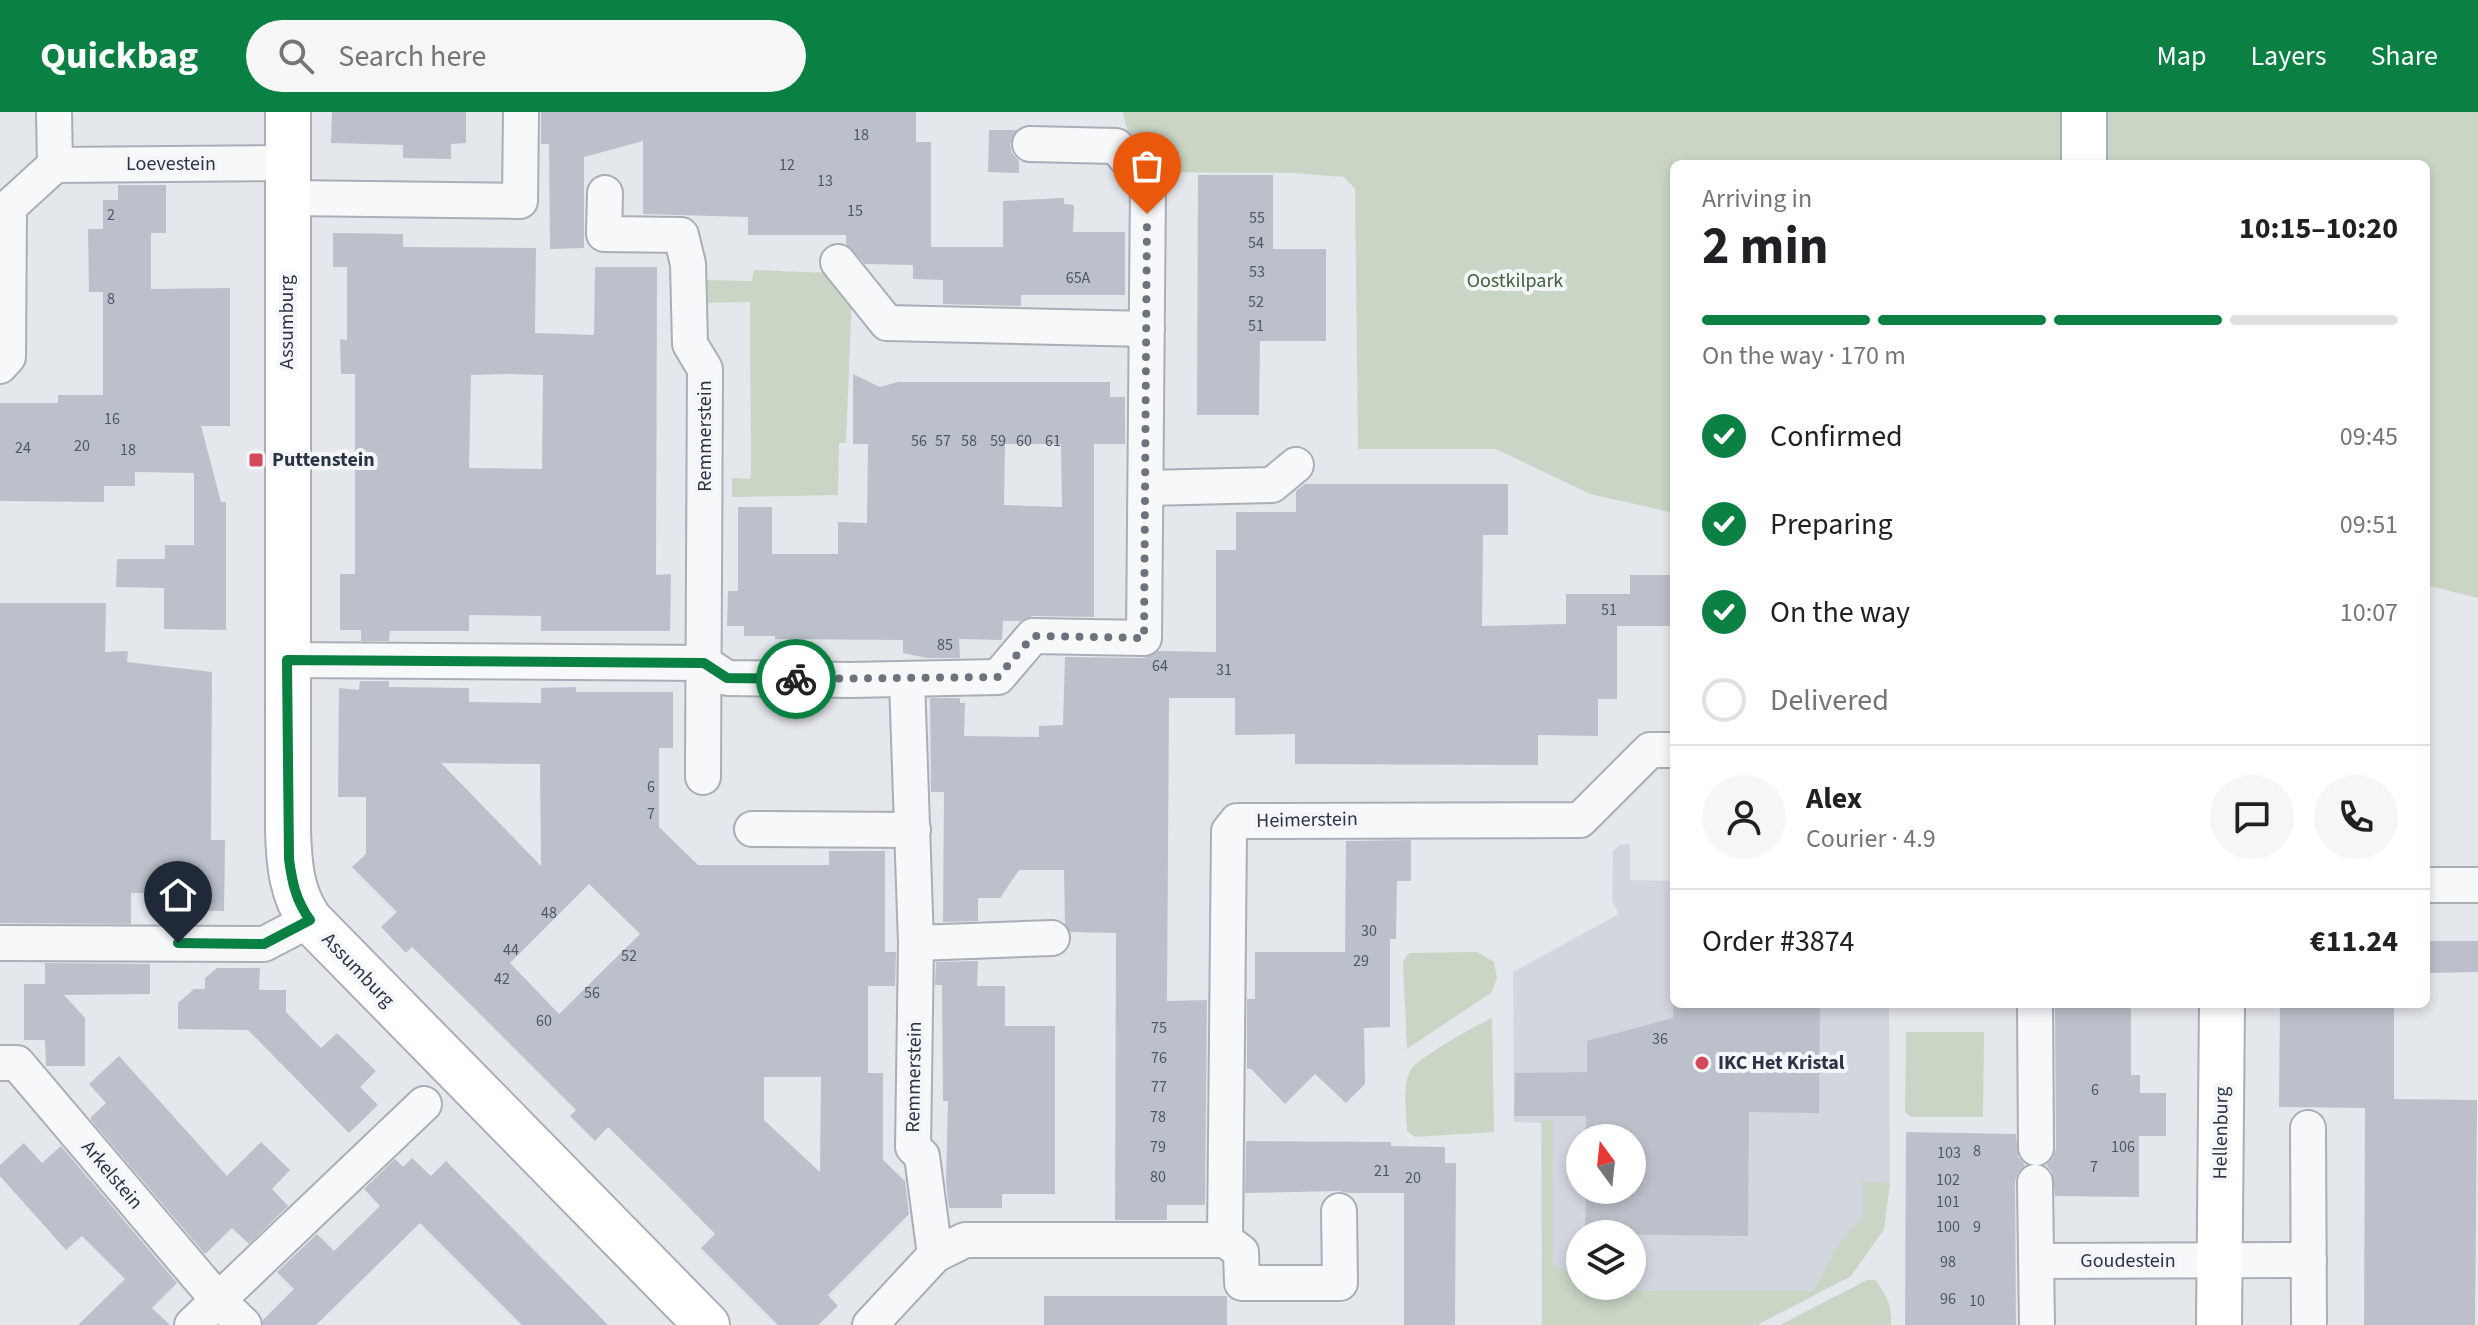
<!DOCTYPE html>
<meta charset="utf-8">
<style>
:root{--surface:#fff;--page:#f6f6f6;--text:#202124;--muted:#757577;--line:#e0e0e0;--accent:#0b8043}
body{margin:0;font-family:"Source Sans 3",sans-serif;background:var(--page);color:var(--text);height:100vh;display:flex;flex-direction:column;font-size:30px;white-space:nowrap}
*{box-sizing:border-box;margin:0}
p{font-size:26px;color:var(--muted)}
.icon{flex:none;width:44px;height:44px;fill:none;stroke:currentColor;stroke-width:2;stroke-linecap:round;stroke-linejoin:round}
.map{position:relative;flex:1;overflow:hidden}
.drawer{position:absolute;left:1670px;top:48px;width:760px;height:848px;display:flex;flex-direction:column;background:var(--surface);border-radius:12px;box-shadow:0 4px 12px #0003}
.drawer>*{flex:none}
.needle{width:52px;rotate:345deg}
.fabs{position:absolute;left:1566px;top:1012px;display:grid;gap:16px}
.fabs a{display:grid;place-items:center;width:80px;height:80px;border-radius:50%;background:var(--surface);box-shadow:0 4px 12px #0003;font-size:40px}
.pin{position:absolute;display:grid;place-items:center;width:68px;height:68px;color:#fff;margin:-82px -34px;border-radius:50% 50% 50% 0;rotate:-45deg;box-shadow:0 0 8px #0007}
.pin .icon{rotate:45deg}
.courier{position:absolute;display:grid;place-items:center;width:80px;height:80px;margin:-40px;border:6px solid #0b8043;border-radius:50%;background:#fff;color:#222;box-shadow:0 2px 10px #0007}
.head em{font-style:normal;font-weight:700}
.head div{display:flex;flex-direction:column-reverse}
.head{display:flex;align-items:center;justify-content:space-between;height:136px;padding:0 32px}
h1{font-size:52px;font-weight:700;line-height:60px}
.bar{display:grid;grid-template-columns:repeat(4,1fr);gap:12px 8px;align-content:center;height:96px;padding:0 32px}
.bar i{height:10px;border-radius:6px;background:var(--line)}
.bar .selected{background:var(--accent)}
.bar p{grid-column:span 4}
.line{display:flex;align-items:center;gap:20px;padding:0 32px;border-top:2px solid var(--line)}
.line div{flex:1}
.round{display:grid;place-items:center;flex:none;width:84px;height:84px;border-radius:42px;background:var(--page)}
ol{padding:0 32px;list-style:none}
li{display:flex;align-items:center;gap:24px;height:88px}
li p{margin-inline-start:auto}
li .icon{padding:8px;border-radius:50%;background:var(--accent);color:#fff;stroke-width:4}
li:last-child{color:var(--muted)}
li i{width:44px;height:44px;border:4px solid var(--line);border-radius:50%}
header{display:flex;align-items:center;gap:48px;box-sizing:border-box;height:112px;padding:0 40px;background:var(--accent);color:#fff}
header strong{font-size:38px}
nav{display:flex;gap:44px;margin-inline-start:auto;font-size:28px}
.search{width:560px;height:72px;background:var(--page);display:flex;align-items:center;gap:20px;box-sizing:border-box;padding:0 28px;border-radius:44px;color:var(--muted);font-size:30px}
.map>svg:first-child{display:block}
</style>
<header>
<strong>Quickbag</strong>
<div class="search"><svg class="icon" aria-label="search" viewBox="0 0 24 24"><circle cx="10" cy="10" r="6"/><path d="M15 15l6 6"/></svg>Search here</div>
<nav><a>Map</a><a>Layers</a><a>Share</a></nav>
</header>
<div class="map">
<svg width="2478" height="1213" viewBox="0 0 2478 1213">
<rect width="100%" height="100%" fill="#e4e7ec"/>
<path fill="#d2d6de" fill-rule="evenodd" d="M1630 732V768L1674 769V892H1889L1890 1071 1884 1117 1851 1164 1757 1213H1542L1541 1011 1514 1010 1513 860 1619 802 1612 789 1613 739 1619 733ZM1580 1026H1632V1078H1580ZM1580 1122H1632V1174H1580Z"/>
<g fill="#c9d6c5">
<polygon points="1123,0 2478,0 2478,486 2426,473 2426,52 1674,52 1674,401 1590,382 1496,337 1358,337 1355,77 1344,65 1293,61 1137,60"/>
<polygon points="754,158 829,161 852,182 846,331 839,331 838,383 732,385 732,366 750,367 751,360 750,190 701,191 702,168 752,169"/>
<polygon points="1477,840 1494,850 1497,866 1491,881 1407,937 1403,849 1409,841"/>
<path d="M1492 906 1494 1020 1415 1025 1407 1019C1407 1000 1401 972 1412 956 1422 944 1476 913 1492 906Z"/>
<polygon points="1906,920 1984,920 1983,1005 1911,1005 1905,1000"/>
<polygon points="1553,1008 1553,1152 1580,1168 1580,1174 1606,1174 1639,1179 1813,1179 1842,1127 1863,1105 1863,1070 1890,1071 1884,1117 1851,1164 1757,1213 1542,1213 1542,1009"/>
<path d="M1867 1168H1875C1887 1182 1892 1195 1891 1213H1780Z"/>
</g>
<g fill="#bbc0ca" fill-rule="evenodd">
<polygon points="332,0 466,0 466,31 451,32 451,47 403,46 403,33 331,31"/>
<polygon points="541,0 916,0 916,30 931,30 931,135 1003,135 1003,89 1064,86 1064,92 1074,93 1073,120 1125,120 1125,183 1021,183 1021,194 943,192 943,168 913,167 913,153 865,152 846,132 846,123 748,123 748,105 643,102 643,29 584,45 584,136 550,137 549,32 541,32"/>
<polygon points="989,18 1017,18 1010,32 1012,41 1019,49 1019,61 988,60"/>
<polygon points="1198,63 1273,63 1273,137 1326,137 1326,229 1260,229 1259,303 1197,303"/>
<polygon points="118,73 166,73 166,121 151,121 151,177 230,176 230,314 201,314 221,390 226,390 226,518 164,517 164,476 116,475 117,447 165,447 165,433 194,433 194,361 135,360 135,374 104,374 104,390 0,389 0,291 58,291 58,283 103,283 103,180 89,180 88,117 103,117 103,88 118,88"/>
<path d="M333 121 403 122V135L536 136 535 221 594 223 595 155H657L656 463 671 462 670 519H541V504L469 503V519H390L389 529H361V518H340V462H355V262H341L340 227 347 228V155H333ZM507 262 543 263 542 357 469 356 471 263Z"/>
<path d="M853 262 880 275 898 270H1110V285H1125V332H1094V505L1033 504 1020 509H1003L1002 528 959 527 960 546H927L903 541V528L775 527V524H744V514H727L728 479H738V395H772V442H838V410L867 411 868 332H853ZM1005 332H1061L1062 395 1004 393Z"/>
<polygon points="1305,372 1508,372 1508,423 1483,423 1482,514 1566,512 1566,482 1630,482 1630,463 1674,463 1674,514 1617,514 1617,587 1598,587 1598,624 1538,623 1538,653 1295,652 1295,622 1235,623 1235,586 1169,586 1167,889 1207,888 1205,1093 1167,1093 1167,1108 1115,1108 1116,821 1070,820 1065,812 1064,758 1019,758 1000,786 978,786 978,809 943,810 944,680 931,680 930,586 960,586 960,591 965,591 964,624 1039,625 1039,614 1063,613 1065,545 1144,546 1158,539 1216,540 1216,438 1236,438 1236,400 1296,400 1296,379"/>
<polygon points="0,491 106,491 105,540 128,539 127,550 212,560 211,728 225,728 224,799 191,799 191,781 131,781 131,812 0,811"/>
<path d="M360 569H389V575L469 576V590L541 591V576L576 575V580H673V636H659V715L698 753H829V739H885V840H896L895 874H868V961H883V1048L905 1069 909 1102 828 1183 838 1194 818 1213H778L701 1136 715 1122 670 1076 608 1015 595 1029 570 1004 576 998 479 901 412 835 406 841 381 815 397 800 352 755 366 742V685H338L339 576 359 578ZM441 651 540 652 541 754ZM589 772 640 822 559 902 510 851ZM764 965H821L820 1060 764 1008Z"/>
<polygon points="1411,728 1411,769 1397,769 1396,827 1390,827 1390,915 1364,916 1365,972 1346,991 1315,962 1285,992 1251,957 1247,957 1247,887 1255,887 1255,840 1345,840 1346,729"/>
<polygon points="2426,829 2478,829 2478,860 2426,861"/>
<polygon points="978,849 977,874 1005,874 1005,914 1055,914 1055,1082 1002,1082 1002,1096 949,1096 946,1070 948,989 943,989 942,873 935,873 936,850"/>
<polygon points="45,851 150,852 150,882 64,883 85,906 85,954 46,954 45,928 24,928 24,872 45,872"/>
<polygon points="217,856 260,856 259,878 286,878 286,900 321,936 337,921 376,959 360,975 378,993 349,1021 248,918 178,917 178,891 194,877 205,877 205,866"/>
<polygon points="1673,892 1820,892 1819,1001 1749,1000 1748,1124 1585,1122 1586,1078 1632,1078 1632,1026 1586,1026 1586,1004 1514,1004 1515,961 1587,960 1587,929 1673,906"/>
<polygon points="2055,892 2131,892 2131,963 2140,963 2140,981 2166,981 2166,1024 2139,1024 2139,1085 2055,1084 2052,1060 2046,1053 2053,1046 2056,1036"/>
<polygon points="2280,892 2394,892 2394,987 2477,988 2475,1213 2364,1213 2365,996 2279,995"/>
<polygon points="119,944 227,1064 261,1030 290,1058 272,1077 288,1094 249,1132 232,1116 205,1142 91,1008 91,1005 106,991 89,972"/>
<polygon points="1906,1020 2016,1022 2018,1045 2025,1053 2018,1060 2015,1070 2016,1213 1905,1213"/>
<polygon points="1246,1029 1391,1030 1391,1034 1445,1035 1445,1051 1456,1051 1455,1213 1404,1213 1404,1081 1348,1081 1340,1079 1245,1081"/>
<polygon points="24,1031 42,1051 61,1034 177,1171 152,1196 170,1213 78,1213 125,1167 82,1124 66,1138 0,1064 0,1053"/>
<polygon points="412,1046 431,1064 446,1049 608,1213 522,1213 420,1111 316,1213 263,1213 263,1208 294,1177 277,1160 317,1122 334,1139 380,1094 364,1077 395,1047 403,1055"/>
<rect x="1044" y="1184" width="183" height="29"/>
</g>
<g fill="none" stroke-linecap="round" stroke-linejoin="round">
<defs>
<g id="street">
<polyline points="55,53 287,51"/>
<polyline points="605,81 604,122 681,123 688,152 690,232 705,257 703,665"/>
<polyline points="290,86 520,89 521,0"/>
<polyline points="838,150 887,211 1147,217"/>
<polyline points="0,254 8,245 9,95 55,53 54,0"/>
<polyline points="1146,376 1272,373 1296,353"/>
<polyline points="287,548 704,551 727,566 850,568 998,565 1033,524 1144,526 1148,73 1116,34 1030,32"/>
<polyline points="907,568 916,831 913,1035 922,1044 935,1143"/>
<polyline points="752,717 913,718"/>
<polyline points="2426,773 2478,773"/>
<polyline points="0,831 264,832 310,808"/>
<polyline points="916,831 1052,826"/>
<polyline points="2035,892 2036,1036"/>
<polyline points="0,951 17,951 218,1188 244,1213"/>
<polyline points="2308,1016 2309,1213"/>
<polyline points="2035,1070 2037,1213"/>
<polyline points="1225,1128 1241,1140 1242,1171 1340,1171 1339,1099"/>
<polyline points="2036,1149 2309,1148"/>
<polyline points="192,1213 424,992"/>
<polyline points="870,1213 935,1143 965,1128 1225,1128 1229,719 1237,709 1580,708 1650,638 1674,638"/>
</g>
<g id="secondary">
<path d="M288 0V719C289 751 291 781 310 808L707 1213"/>
<polyline points="2084,0 2084,52"/>
<polyline points="2219,1213 2222,892"/>
</g>
</defs>
<use href="#street" stroke="#a9aeb7" stroke-width="38"/>
<use href="#secondary" stroke="#a9aeb7" stroke-width="48"/>
<use href="#street" stroke="#f7f8fa" stroke-width="34"/>
<use href="#secondary" stroke="#fff" stroke-width="44"/>
</g>
<g fill="none" stroke-linecap="round" stroke-linejoin="round">
<polyline stroke="#6c737f" stroke-width="8" stroke-dasharray="0 14.4" points="796,567 998,565 1033,524 1144,526 1147,102"/>
<path stroke="#0b8043" stroke-width="10" d="M178 831 264 832 310 808C296 789 292 770 289 747L287 548 704 551 727 566 796 567"/>
</g>
<g fill="#d1495b" stroke="#f4f6f9" stroke-width="3">
<rect x="248" y="340" width="16" height="16" rx="4"/>
<circle cx="1702" cy="951" r="8"/>
</g>
<g text-anchor="middle" dominant-baseline="central" stroke-width="8" stroke-linejoin="round" paint-order="stroke">
<g font-size="16" fill="#4f5766">
<text x="861" y="23">18</text>
<text x="787" y="53">12</text>
<text x="825" y="69">13</text>
<text x="855" y="99">15</text>
<text x="111" y="103">2</text>
<text x="1257" y="106">55</text>
<text x="1256" y="131">54</text>
<text x="1257" y="160">53</text>
<text x="1078" y="166">65A</text>
<text x="111" y="187">8</text>
<text x="1256" y="190">52</text>
<text x="1256" y="214">51</text>
<text x="112" y="307">16</text>
<text x="919" y="329">56</text>
<text x="943" y="329">57</text>
<text x="969" y="329">58</text>
<text x="998" y="329">59</text>
<text x="1024" y="329">60</text>
<text x="1053" y="329">61</text>
<text x="82" y="334">20</text>
<text x="23" y="336">24</text>
<text x="128" y="338">18</text>
<text x="1609" y="498">51</text>
<text x="945" y="533">85</text>
<text x="1160" y="554">64</text>
<text x="1224" y="558">31</text>
<text x="651" y="675">6</text>
<text x="651" y="702">7</text>
<text x="549" y="801">48</text>
<text x="1369" y="819">30</text>
<text x="511" y="838">44</text>
<text x="629" y="844">52</text>
<text x="1361" y="849">29</text>
<text x="502" y="867">42</text>
<text x="592" y="881">56</text>
<text x="544" y="909">60</text>
<text x="1159" y="916">75</text>
<text x="1660" y="927">36</text>
<text x="1159" y="946">76</text>
<text x="1159" y="975">77</text>
<text x="2095" y="978">6</text>
<text x="1158" y="1005">78</text>
<text x="1158" y="1035">79</text>
<text x="2123" y="1035">106</text>
<text x="1977" y="1039">8</text>
<text x="1949" y="1041">103</text>
<text x="2094" y="1055">7</text>
<text x="1382" y="1059">21</text>
<text x="1158" y="1065">80</text>
<text x="1413" y="1066">20</text>
<text x="1948" y="1068">102</text>
<text x="1948" y="1090">101</text>
<text x="1948" y="1115">100</text>
<text x="1977" y="1115">9</text>
<text x="1948" y="1150">98</text>
<text x="1948" y="1187">96</text>
<text x="1977" y="1189">10</text>
</g>
<g font-size="20" fill="#2b3445" stroke="#f4f6f9">
<text x="171" y="52">Loevestein</text>
<text transform="translate(287 210) rotate(-90)">Assumburg</text>
<text transform="translate(705 324) rotate(-90)">Remmerstein</text>
<text transform="translate(1307 708) rotate(-1)">Heimerstein</text>
<text transform="translate(358 858) rotate(46)">Assumburg</text>
<text transform="translate(914 965) rotate(-89)">Remmerstein</text>
<text transform="translate(2221 1021) rotate(-89)">Hellenburg</text>
<text transform="translate(112 1063) rotate(50)">Arkelstein</text>
<text x="2128" y="1149">Goudestein</text>
</g>
<g font-size="20" fill="#3f6138" stroke="#f4f6f9">
<text x="1515" y="169">Oostkilpark</text>
</g>
<g font-size="20" font-weight="bold" fill="#2b3445" stroke="#f4f6f9" text-anchor="start">
<text x="272" y="348">Puttenstein</text>
<text x="1718" y="951">IKC Het Kristal</text>
</g>
</g>
</svg>
<div class="fabs">
<a><svg class="needle" viewBox="-14 -14 28 28"><path d="M0-13l5 13h-10z" fill="#e53935"/><path d="M0 13l5-13h-10z" fill="#757577"/></svg></a>
<a><svg class="icon" aria-label="layers" viewBox="0 0 24 24"><path d="M12 4l9 5-9 5-9-5zM3 14l9 5 9-5"/></svg></a>
</div>
<div class="pin" style="left:1147px;top:102px;background:#ea580c"><svg class="icon" aria-label="bag" viewBox="0 0 24 24"><path d="M5 8h14l-1 12H6zM9 8a3 3 0 0 1 6 0"/></svg></div>
<div class="pin" style="left:178px;top:831px;background:#1f2937"><svg class="icon" aria-label="home" viewBox="0 0 24 24"><path d="M3 11l9-7 9 7M6 9v11h12V9"/></svg></div>
<div class="courier" style="left:796px;top:567px"><svg class="icon" aria-label="bike" viewBox="0 0 24 24"><circle cx="6" cy="16" r="4"/><circle cx="18" cy="16" r="4"/><path d="M6 16l4-8h5l3 8M10 8l3 8H6M13 5h3"/></svg></div>
<section class="drawer">
<div class="head"><div><h1>2 min</h1><p>Arriving in</p></div><em>10:15–10:20</em></div>
<div class="bar"><i class="selected"></i><i class="selected"></i><i class="selected"></i><i></i><p>On the way · 170 m</p></div>
<ol>
<li><svg class="icon" aria-label="check" viewBox="0 0 24 24"><path d="M5 12l5 5 9-10"/></svg>Confirmed<p>09:45</p></li>
<li><svg class="icon" aria-label="check" viewBox="0 0 24 24"><path d="M5 12l5 5 9-10"/></svg>Preparing<p>09:51</p></li>
<li><svg class="icon" aria-label="check" viewBox="0 0 24 24"><path d="M5 12l5 5 9-10"/></svg>On the way<p>10:07</p></li>
<li><i></i>Delivered</li>
</ol>
<div class="line" style="height:144px"><a class="round"><svg class="icon" aria-label="person" viewBox="0 0 24 24"><circle cx="12" cy="8" r="4"/><path d="M4 21q1-7 8-7t8 7"/></svg></a><div><b>Alex</b><p>Courier · 4.9</p></div><a class="round"><svg class="icon" aria-label="chat" viewBox="0 0 24 24"><path d="M4 5h16v11H9l-5 4z"/></svg></a><a class="round"><svg class="icon" aria-label="phone" viewBox="0 0 24 24"><path d="M5 4h4l2 5-3 2q2 4 5 5l2-3 5 2v4C11 20 4 13 5 4z"/></svg></a></div>
<div class="line" style="height:104px"><div>Order #3874</div><b>€11.24</b></div>
</section>
</div>
